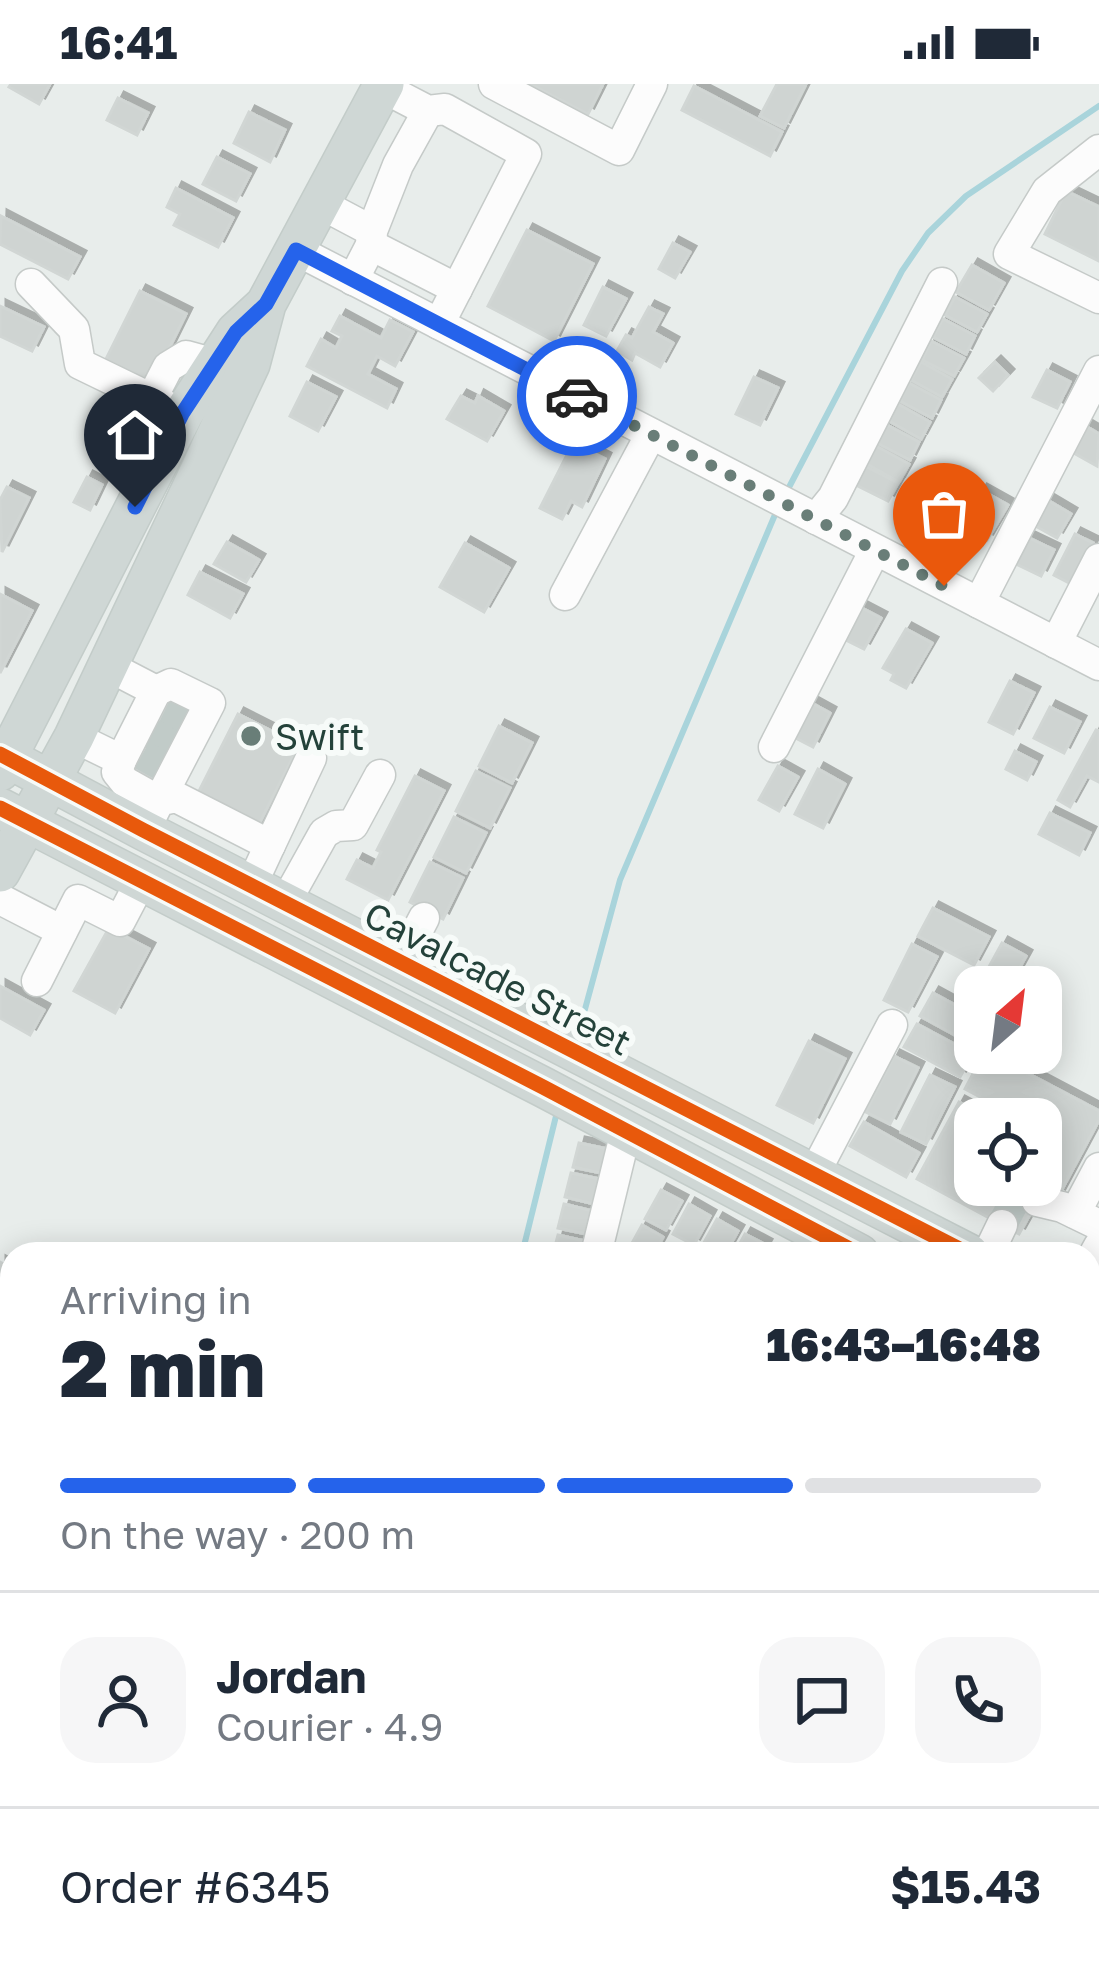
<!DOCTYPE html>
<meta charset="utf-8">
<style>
:root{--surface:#fff;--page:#f6f6f7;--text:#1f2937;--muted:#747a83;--line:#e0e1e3;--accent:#2563eb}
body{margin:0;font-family:"Golos Text",sans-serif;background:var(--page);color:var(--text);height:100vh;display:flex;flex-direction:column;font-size:45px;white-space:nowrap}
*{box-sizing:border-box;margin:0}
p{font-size:39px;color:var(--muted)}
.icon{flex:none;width:66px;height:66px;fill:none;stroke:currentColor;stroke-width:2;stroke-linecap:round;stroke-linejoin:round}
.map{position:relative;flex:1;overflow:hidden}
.panel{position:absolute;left:0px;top:1158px;width:1101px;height:747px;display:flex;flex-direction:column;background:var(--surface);border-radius:36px 36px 0 0;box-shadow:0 6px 30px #0003}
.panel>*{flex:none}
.needle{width:78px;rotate:28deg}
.buttons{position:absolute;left:954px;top:882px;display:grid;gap:24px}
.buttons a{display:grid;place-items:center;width:108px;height:108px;border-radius:24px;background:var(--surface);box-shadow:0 6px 30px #0003;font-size:60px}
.pin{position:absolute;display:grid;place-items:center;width:102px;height:102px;color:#fff;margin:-123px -51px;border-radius:50% 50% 50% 0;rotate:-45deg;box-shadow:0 0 12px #0007}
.pin .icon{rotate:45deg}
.courier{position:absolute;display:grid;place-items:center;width:120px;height:120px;margin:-60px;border:9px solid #2563eb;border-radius:50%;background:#fff;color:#222;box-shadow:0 3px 15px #0007}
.head em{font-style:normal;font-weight:800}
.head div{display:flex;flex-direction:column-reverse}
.head{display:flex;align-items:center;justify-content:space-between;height:204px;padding:0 60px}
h1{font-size:78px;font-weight:800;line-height:90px}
.bar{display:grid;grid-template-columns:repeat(4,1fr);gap:18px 12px;align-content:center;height:144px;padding:0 60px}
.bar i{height:15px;border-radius:9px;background:var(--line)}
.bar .current{background:var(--accent)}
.bar p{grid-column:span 4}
.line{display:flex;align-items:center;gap:30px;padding:0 60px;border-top:3px solid var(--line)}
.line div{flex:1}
.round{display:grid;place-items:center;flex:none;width:126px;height:126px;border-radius:36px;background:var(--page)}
.status{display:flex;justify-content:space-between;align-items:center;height:84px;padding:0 60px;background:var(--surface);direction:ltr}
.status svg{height:33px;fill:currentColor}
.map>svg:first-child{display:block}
</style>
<div class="status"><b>16:41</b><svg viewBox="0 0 49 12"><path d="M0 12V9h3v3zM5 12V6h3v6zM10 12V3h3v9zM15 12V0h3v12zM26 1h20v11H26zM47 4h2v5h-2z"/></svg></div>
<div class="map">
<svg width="1099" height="1904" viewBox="0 0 1099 1904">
<defs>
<filter id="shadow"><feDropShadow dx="6" dy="-6" stdDeviation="0" flood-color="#0004"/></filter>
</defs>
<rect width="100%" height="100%" fill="#e8edeb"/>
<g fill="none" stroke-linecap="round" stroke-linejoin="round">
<g stroke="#a9d4db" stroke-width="6">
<polyline points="786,409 902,187 928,149 966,112 1099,22"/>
<polyline points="578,951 620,796 777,426"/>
<polyline points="522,1170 557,1028"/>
<polyline points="283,1904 289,1893"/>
</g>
</g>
<g fill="#cfd4d2" stroke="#d1d6d4" stroke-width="3" filter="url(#shadow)">
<polygon points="11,0 50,0 39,20 9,3"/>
<polygon points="516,0 603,0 588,30 532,1 529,7"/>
<polygon points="777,0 806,0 784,44 760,32"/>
<polygon points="694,2 782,48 770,72 682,26"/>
<polygon points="118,14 148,29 137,51 107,36"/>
<polygon points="249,28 285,46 270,78 234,59"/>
<polygon points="217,73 250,90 236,117 203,100"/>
<polygon points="176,104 233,134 218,163 174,141 180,130 167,123"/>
<polygon points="1066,107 1099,123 1099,177 1045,150"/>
<polygon points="1,132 80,173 68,195 0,160"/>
<polygon points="527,146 593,180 554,257 488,222"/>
<polygon points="673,159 690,168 675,194 659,185"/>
<polygon points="972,181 1004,199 989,226 956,208"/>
<polygon points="603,203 626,215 606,252 584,241"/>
<polygon points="140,207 186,230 150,303 104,279"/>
<polygon points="955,213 987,230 977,248 945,231"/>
<polygon points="0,222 44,243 32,267 0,252"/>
<polygon points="649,223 663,230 653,248 673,259 660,283 635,269 632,276 617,267 626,251 632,254"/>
<polygon points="340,232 381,254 390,236 413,248 395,282 377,272 368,290 396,305 387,324 307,282 321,255 336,264 342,252 332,247"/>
<polygon points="943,235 975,252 966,270 933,253"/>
<polygon points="931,257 964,274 954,292 922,276"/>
<polygon points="921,278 952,295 942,313 911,296"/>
<polygon points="995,278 1008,291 993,307 979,294"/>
<polygon points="1047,286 1070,298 1057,324 1033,313"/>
<polygon points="754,293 778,304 760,341 736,330"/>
<polygon points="307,298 336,313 318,347 290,332"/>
<polygon points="909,299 941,316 932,334 900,317"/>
<polygon points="461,312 475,319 478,312 504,327 487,357 447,335"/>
<polygon points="898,320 930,338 921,355 889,337"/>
<polygon points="887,341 919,358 910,376 877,359"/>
<polygon points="1084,341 1099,350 1097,382 1070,367"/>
<polygon points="573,359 605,375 582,423 571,417 562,435 540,424"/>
<polygon points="876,362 909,380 899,398 867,380"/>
<polygon points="865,382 898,399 888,417 856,401"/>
<polygon points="87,393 102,401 90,426 74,418"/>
<polygon points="7,403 29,414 2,468 0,416"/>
<polygon points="981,406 1008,421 987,456 960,441"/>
<polygon points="1044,414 1071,430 1057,454 1030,439"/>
<polygon points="1075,450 1093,459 1073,501 1054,491"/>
<polygon points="1025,452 1054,466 1041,492 1012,478"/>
<polygon points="227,458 259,476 246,498 214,480"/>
<polygon points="465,459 509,484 484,528 440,503"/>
<polygon points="200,488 243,510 230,534 188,511"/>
<polygon points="0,510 32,527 0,589"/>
<polygon points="858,522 881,534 864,565 842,554"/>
<polygon points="906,545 932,559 906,604 891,596 894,590 883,584"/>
<polygon points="1010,597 1034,609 1013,650 989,638"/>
<polygon points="174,607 193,617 151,700 132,690"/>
<polygon points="808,617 830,629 813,663 790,651"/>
<polygon points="1050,623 1080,638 1064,669 1034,654"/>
<polygon points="238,630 299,661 257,744 196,713"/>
<polygon points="499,642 532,659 512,699 479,682"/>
<polygon points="1096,646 1099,647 1099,698 1087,692 1070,723 1058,716"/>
<polygon points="1015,667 1036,678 1027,696 1006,685"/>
<polygon points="778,682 798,693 779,727 759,716"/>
<polygon points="818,685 845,700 823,744 795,730"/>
<polygon points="476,687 510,704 490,744 456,727"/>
<polygon points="415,692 444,707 388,816 347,795 357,776 373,784 381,768 377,766"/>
<polygon points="1050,729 1090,749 1079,771 1039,750"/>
<polygon points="454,733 486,749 466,789 434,773"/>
<polygon points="430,778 463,794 443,835 410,818"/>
<polygon points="933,824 989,853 974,881 918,852"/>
<polygon points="109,844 149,865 115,929 74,907"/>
<polygon points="1002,859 1026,872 1009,903 978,903"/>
<polygon points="912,860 937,873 908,928 884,916"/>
<polygon points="0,902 44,926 30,951 0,934"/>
<polygon points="933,909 975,932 975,962 920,932"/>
<polygon points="917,940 973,970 960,993 904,963"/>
<polygon points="809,957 845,975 813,1039 777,1021"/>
<polygon points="984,969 989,969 1099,1027 1099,1036 1059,1111 1041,1101 1041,1064 1049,1050 1041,1046 1041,1035 1021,1035 965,1005"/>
<polygon points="894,972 918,984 890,1040 866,1028"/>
<polygon points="930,991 955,1003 926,1060 901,1048"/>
<polygon points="959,1018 990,1035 975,1035 975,1101 1037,1101 1044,1105 1019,1150 917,1095"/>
<polygon points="864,1038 919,1069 906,1093 850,1062"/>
<polygon points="579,1059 612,1066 606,1090 573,1083"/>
<polygon points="571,1089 604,1096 598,1121 565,1113"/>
<polygon points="661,1106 682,1117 666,1146 645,1135"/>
<polygon points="564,1120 597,1128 591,1151 558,1144"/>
<polygon points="689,1120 710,1132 694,1161 673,1150"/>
<polygon points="717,1135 738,1147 725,1170 711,1170 701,1164"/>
<polygon points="642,1141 663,1153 654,1170 626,1170"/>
<polygon points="745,1150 766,1161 761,1170 734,1170"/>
<polygon points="558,1151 589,1158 587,1170 553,1170"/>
<polygon points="0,1178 12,1184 12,1301 0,1295"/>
<polygon points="1089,1779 1099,1784 1099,1837 1089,1832"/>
<polygon points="769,1893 809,1893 803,1904 764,1904"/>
<polygon points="982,1893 1040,1893 1060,1904 1000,1904"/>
</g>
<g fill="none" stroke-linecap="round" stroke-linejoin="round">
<g stroke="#c1cbc8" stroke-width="30" stroke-dasharray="30 15" stroke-linecap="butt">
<polyline points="164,628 183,637"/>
<polyline points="152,650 171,660"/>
<polyline points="142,671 160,681"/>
<polyline points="1002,1141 1014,1118 1024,1115 1037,1117"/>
</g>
<defs>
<g id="minor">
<polyline points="494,0 619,66 652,0"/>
<polyline points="382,3 428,27 445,25 526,70 439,240"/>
<polyline points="1099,66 1047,107 1009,170 1099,214"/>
<polyline points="321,120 372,147"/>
<polyline points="371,161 457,205"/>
<polyline points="296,166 1099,581"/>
<polyline points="353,196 371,161 372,147 398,81 428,27"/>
<polyline points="31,200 74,245 80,280 183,330"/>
<polyline points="151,316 168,283 186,272 215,280"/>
<polyline points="816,435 833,414 942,199"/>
<polyline points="565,511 651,350"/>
<polyline points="979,519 1099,287"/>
<polyline points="1056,559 1099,475"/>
<polyline points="74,653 121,676 156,607 108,582"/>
<polyline points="774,663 875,466"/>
<polyline points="121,676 117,688 125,698 159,717 210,619 171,600 156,607"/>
<polyline points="153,729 159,717 176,713 270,761 251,802"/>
<polyline points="270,761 311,674"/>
<polyline points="0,815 62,847"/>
<polyline points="285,819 324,749 336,742 353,741 380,691"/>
<polyline points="401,878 424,834"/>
<polyline points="37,897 78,816 120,837 141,797"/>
<polyline points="814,1090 892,941"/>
<polyline points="1037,1117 1062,1123 1099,1141"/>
<polyline points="1075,1129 1099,1084"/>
<polyline points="596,1170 626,1047"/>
<polyline points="988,1170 1002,1141"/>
<polyline points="1089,1180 1099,1162"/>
<polyline points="0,1352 12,1358"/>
<polyline points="0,1458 12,1433"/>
<polyline points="163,1904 169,1893"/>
<polyline points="708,1904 714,1893"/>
</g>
<g id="major">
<polyline points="0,670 143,746 969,1170"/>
<polyline points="0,687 183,330 236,248 262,224"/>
<polyline points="0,724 543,1003 859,1170"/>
<polyline points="0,788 74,653 192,404 250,280 266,220 384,0"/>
<polyline points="1089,1232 1099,1238"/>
<polyline points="1089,1292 1099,1297"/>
</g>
</defs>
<use href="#minor" stroke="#c5cac8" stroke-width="33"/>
<use href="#major" stroke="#c3ccc9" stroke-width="42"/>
<use href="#minor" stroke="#fcfcfc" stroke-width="30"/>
<use href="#major" stroke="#cfd7d5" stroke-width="39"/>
<defs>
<g id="cycleway">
<polyline points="0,670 143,746 969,1170"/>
<polyline points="0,724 543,1003 859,1170"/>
</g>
</defs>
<use href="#cycleway" stroke="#f7fbf9" stroke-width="22"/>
<use href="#cycleway" stroke="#e8590c" stroke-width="15"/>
</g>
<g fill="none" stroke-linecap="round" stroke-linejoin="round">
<polyline stroke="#697e78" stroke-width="12" stroke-dasharray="0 21.6" points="577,312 944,502"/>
<polyline stroke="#2563eb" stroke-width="15" points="135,423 182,330 236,248 266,220 296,166 577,312"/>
</g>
<circle fill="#697e78" stroke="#f7fbf9" stroke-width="4.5" cx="251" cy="652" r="12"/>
<g text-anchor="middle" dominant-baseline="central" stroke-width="12" stroke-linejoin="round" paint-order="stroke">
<g font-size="36" fill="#24423a" stroke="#f7fbf9" text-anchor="start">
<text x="275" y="652">Swift</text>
</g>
<g font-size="36" fill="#24423a" stroke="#f7fbf9">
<text transform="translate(498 894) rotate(27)">Cavalcade Street</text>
</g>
</g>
</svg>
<div class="buttons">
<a><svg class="needle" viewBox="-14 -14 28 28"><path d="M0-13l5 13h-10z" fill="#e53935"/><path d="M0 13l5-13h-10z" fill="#747a83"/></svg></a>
<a><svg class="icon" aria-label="locate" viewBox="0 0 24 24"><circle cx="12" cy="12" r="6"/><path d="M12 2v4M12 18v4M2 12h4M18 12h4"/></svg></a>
</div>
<div class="pin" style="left:944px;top:502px;background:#ea580c"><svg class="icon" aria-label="bag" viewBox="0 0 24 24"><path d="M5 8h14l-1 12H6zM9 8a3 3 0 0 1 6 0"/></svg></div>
<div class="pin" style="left:135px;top:423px;background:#1f2937"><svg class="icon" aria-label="home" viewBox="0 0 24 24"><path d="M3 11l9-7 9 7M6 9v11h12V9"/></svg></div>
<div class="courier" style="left:577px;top:312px"><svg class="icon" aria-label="car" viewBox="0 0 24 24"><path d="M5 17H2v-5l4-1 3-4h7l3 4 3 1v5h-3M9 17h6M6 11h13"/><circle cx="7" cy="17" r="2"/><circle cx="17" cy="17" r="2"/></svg></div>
<section class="panel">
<div class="head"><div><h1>2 min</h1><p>Arriving in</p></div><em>16:43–16:48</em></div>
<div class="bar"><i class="current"></i><i class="current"></i><i class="current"></i><i></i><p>On the way · 200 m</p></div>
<div class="line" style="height:216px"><a class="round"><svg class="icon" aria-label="person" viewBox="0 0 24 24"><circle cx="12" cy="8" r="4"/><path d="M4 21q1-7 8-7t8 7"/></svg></a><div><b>Jordan</b><p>Courier · 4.9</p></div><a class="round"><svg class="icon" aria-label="chat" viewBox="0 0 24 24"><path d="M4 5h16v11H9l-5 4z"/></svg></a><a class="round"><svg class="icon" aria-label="phone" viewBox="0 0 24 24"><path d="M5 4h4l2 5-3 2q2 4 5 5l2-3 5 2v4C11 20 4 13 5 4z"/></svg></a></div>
<div class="line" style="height:156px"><div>Order #6345</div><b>$15.43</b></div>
</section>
</div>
